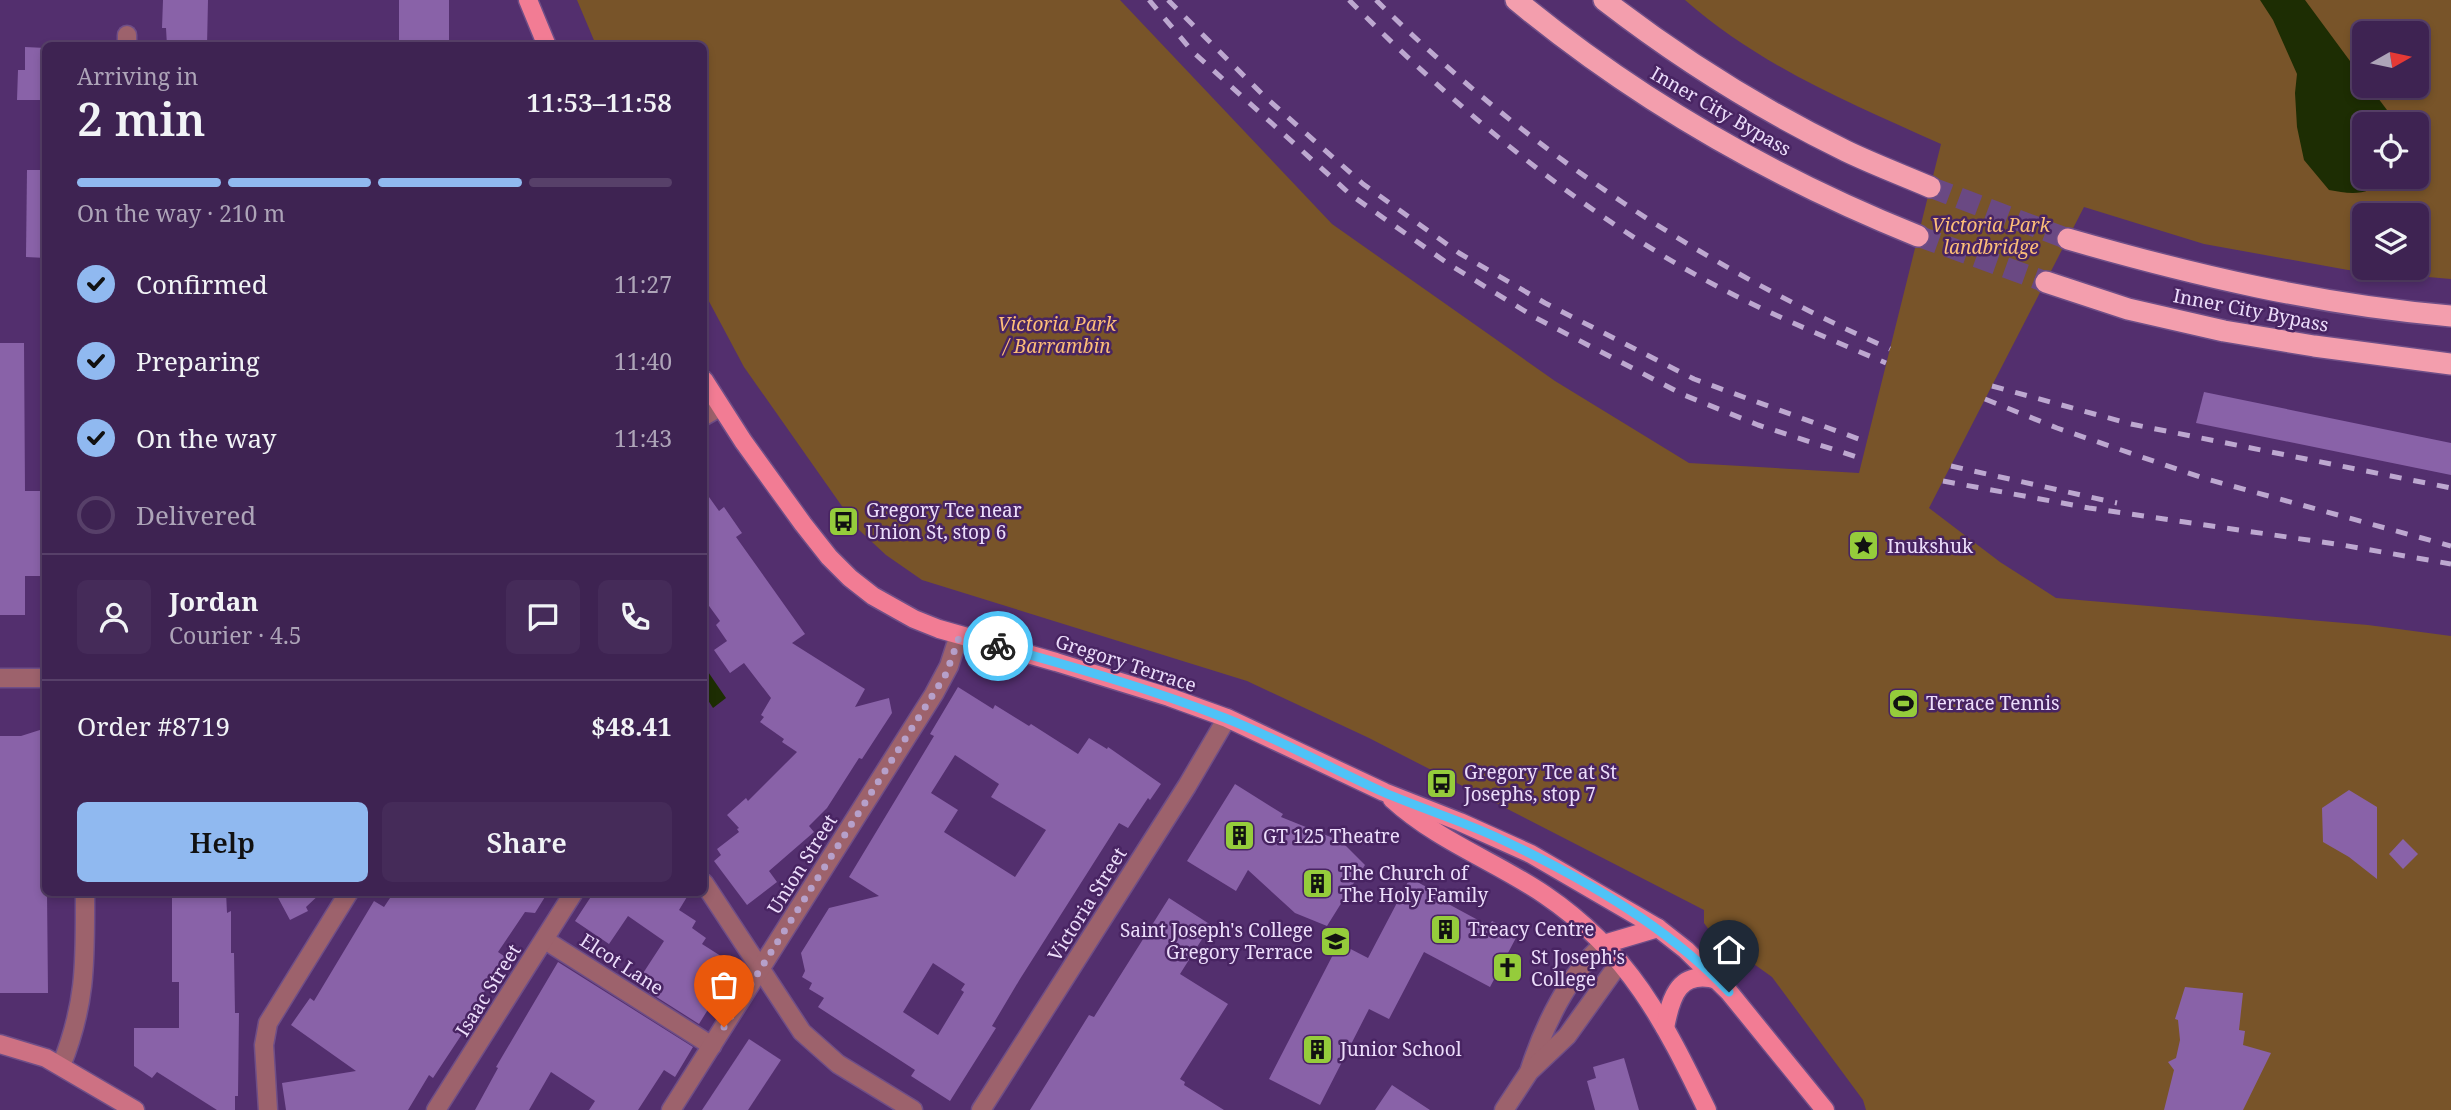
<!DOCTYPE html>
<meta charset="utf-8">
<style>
:root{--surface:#3e2352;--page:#452b59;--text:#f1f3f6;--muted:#ada4b8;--line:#574069;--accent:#90b9f0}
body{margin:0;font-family:"Noto Serif",serif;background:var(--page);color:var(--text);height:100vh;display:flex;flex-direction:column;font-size:26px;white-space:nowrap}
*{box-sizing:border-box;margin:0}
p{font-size:23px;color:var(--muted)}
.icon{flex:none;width:38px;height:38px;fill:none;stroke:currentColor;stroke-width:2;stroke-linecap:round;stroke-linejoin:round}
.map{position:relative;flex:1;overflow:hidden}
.details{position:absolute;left:42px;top:42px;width:665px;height:854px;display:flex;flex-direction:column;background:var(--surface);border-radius:10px;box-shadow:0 4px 10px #0003,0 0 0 2px var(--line)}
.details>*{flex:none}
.needle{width:46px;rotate:81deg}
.controls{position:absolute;left:2352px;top:21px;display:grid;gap:14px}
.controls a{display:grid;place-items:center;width:77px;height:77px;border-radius:10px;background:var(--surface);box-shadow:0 4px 10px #0003,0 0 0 2px var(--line);font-size:35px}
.pin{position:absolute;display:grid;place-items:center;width:60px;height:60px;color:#fff;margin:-72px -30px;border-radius:50% 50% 50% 0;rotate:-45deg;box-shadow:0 0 7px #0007}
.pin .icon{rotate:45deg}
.courier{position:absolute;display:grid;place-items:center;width:70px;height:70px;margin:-35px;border:5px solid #4fc3f7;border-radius:50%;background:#fff;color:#222;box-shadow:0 2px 9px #0007}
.headline em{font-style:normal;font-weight:600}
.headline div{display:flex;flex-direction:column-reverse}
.headline{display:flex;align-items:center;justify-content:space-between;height:119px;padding:0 35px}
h1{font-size:46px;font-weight:600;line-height:52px}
.bar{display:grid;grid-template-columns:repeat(4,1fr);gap:10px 7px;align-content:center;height:84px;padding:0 35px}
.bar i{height:9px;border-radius:5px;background:var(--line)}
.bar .on{background:var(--accent)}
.bar p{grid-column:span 4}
.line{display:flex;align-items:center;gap:18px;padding:0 35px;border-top:2px solid var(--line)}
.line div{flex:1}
.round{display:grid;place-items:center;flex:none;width:74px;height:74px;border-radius:10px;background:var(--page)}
ol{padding:0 35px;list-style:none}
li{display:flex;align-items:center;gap:21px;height:77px}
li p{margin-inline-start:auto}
li .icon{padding:7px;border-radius:50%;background:var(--accent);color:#111;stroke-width:4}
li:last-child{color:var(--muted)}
li i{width:38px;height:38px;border:4px solid var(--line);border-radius:50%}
.action{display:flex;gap:14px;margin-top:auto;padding:14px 35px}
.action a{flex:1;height:80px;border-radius:10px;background:var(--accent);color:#111;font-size:28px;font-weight:600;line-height:80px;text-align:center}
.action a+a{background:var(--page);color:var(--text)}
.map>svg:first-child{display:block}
</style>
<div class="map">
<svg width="2451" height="1110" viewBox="0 0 2451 1110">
<rect width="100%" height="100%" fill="#532f6e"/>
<path fill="#785429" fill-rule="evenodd" d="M577 0H1120L1332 224 1555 381 1689 463 1859 473 1941 144C1850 103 1760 66 1685 0H2451V279L2348 270 2204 244 2084 207 1929 508 2000 562 2056 598 2368 625 2451 636V1110H1866L1863 1100 1772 977 1712 934 1704 923V910L1369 738 1247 681 922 580 886 555 858 529 744 367 704 292V46L596 45ZM2364 33H2417V86H2364ZM2364 124H2417V177H2364ZM2364 215H2417V268H2364Z"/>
<g fill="#1d2d03">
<path d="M2260 0H2305L2364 80V86H2369L2387 110 2394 124H2364V177H2384C2371 197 2350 194 2329 190L2304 160 2297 127 2295 93 2297 74 2273 20Z"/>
<polygon points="704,666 726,698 713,708 704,694"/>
</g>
<g fill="#8962a8" fill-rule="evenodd">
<polygon points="163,0 208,0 207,46 167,46 166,28 162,28"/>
<rect x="399" y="0" width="50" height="46"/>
<polygon points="25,47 46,48 46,100 17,100 18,70 25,70"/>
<polygon points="27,170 46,170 46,258 26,257"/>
<polygon points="0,343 24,343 25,491 46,491 46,576 25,576 25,615 0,615"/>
<polygon points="2204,392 2451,443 2451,475 2196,423"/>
<polygon points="704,490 719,511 724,507 742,533 736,537 805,634 792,643 865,689 855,707 889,698 892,713 862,759 859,758 827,808 809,826 814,832 769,871 777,882 747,905 714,861 721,855 717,849 739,832 737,829 739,828 727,815 746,798 748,801 797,752 782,742 784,739 760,722 764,717 761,715 771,698 744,663 730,673 714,650 727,641 716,625 720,621 704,599"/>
<path d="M958 687 993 709 995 705 1029 726 1031 724 1078 754 1089 738 1107 749 1108 747 1161 784 1150 800 1148 798 1128 828 1119 823 1020 979 992 1026 996 1028 950 1101 911 1076 915 1070 818 1007 824 998 809 989 812 983 802 977 805 971 801 953 829 908 879 896 849 877 934 736 930 734ZM955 755 999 784 991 797 1046 830 1015 877 944 832 958 810 931 793ZM933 963 965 984 961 990 964 992 938 1035 903 1012Z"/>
<polygon points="43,729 46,781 40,821 40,874 46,874 47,892 48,993 0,993 0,736 21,736"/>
<polygon points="1235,784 1283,814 1281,817 1333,838 1346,846 1365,865 1327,926 1295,913 1248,870 1236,891 1187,861"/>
<polygon points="2349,790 2377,807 2377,879 2349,857 2323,842 2322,808"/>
<polygon points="2403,839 2418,854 2403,869 2389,854"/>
<polygon points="1410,878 1443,896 1441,900 1489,926 1492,921 1518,934 1490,987 1424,952 1389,1019 1369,1009 1320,1105 1269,1079 1339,943 1368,958"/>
<polygon points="172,892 226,892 227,913 231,911 231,953 234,953 235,1013 239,1013 238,1096 235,1096 235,1110 217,1110 157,1072 152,1078 134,1066 134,1028 179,1028 179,982 172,982"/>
<polygon points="275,892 322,892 306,907 308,911 290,920"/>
<polygon points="394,892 548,892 535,913 525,912 498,952 507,958 462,1025 466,1028 433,1078 429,1075 408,1110 286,1110 282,1083 356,1071 291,1025 310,998 314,1001 374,901 384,907"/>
<polygon points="594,892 690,892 679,910 696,921 692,928 706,938 702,944 724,958 719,967 730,974 699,1024 636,984 664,941 628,916 609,944 575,921"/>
<polygon points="1169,898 1211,925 1180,974 1228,1004 1180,1079 1185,1082 1184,1085 1224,1110 1030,1110 1089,1015 1094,1017"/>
<polygon points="558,962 693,1047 675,1077 664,1070 638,1110 589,1110 595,1101 551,1072 529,1110 475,1110 498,1068 496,1067"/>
<polygon points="2185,987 2243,993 2239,1030 2245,1031 2243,1045 2271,1053 2243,1110 2164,1110 2174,1070 2168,1062 2176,1058 2180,1040 2178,1020 2175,1019"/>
<polygon points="749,1039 781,1060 748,1110 702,1110"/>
<polygon points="1624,1058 1639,1110 1595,1110 1587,1081 1596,1078 1593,1067"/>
<polygon points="1392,1085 1401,1091 1430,1110 1375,1110"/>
</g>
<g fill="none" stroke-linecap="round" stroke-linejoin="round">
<g stroke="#6a4983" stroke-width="21" stroke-dasharray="21 10" stroke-linecap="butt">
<polyline points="1930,187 2068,239"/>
<polyline points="1918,236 2046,282"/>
</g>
<defs>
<g id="minor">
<polyline points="127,46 127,35"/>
<polyline points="704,416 720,407"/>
<polyline points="0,678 46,678"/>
<polyline points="704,883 802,1032 838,1064 913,1110"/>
<polyline points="545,940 712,1046"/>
<path d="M61 1066C87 1002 85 959 85 892"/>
<path d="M1530 1069C1544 1026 1569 973 1604 944"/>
<polyline points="268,1110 264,1045 268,1023 349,892"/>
<polyline points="436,1110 574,892"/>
<polyline points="671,1110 934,694 949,666 959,635"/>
<polyline points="981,1110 1187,786 1227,718"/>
<polyline points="1504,1110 1529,1072 1567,1036 1620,962"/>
</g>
<polyline id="secondary" points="0,1044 46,1058 135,1110"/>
<g id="primary">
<polyline points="528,0 547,46"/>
<polyline points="704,380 743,441 803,524 829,557 850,578 873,596 914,619 939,629 1056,662 1169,697 1227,718 1384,792 1460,822 1531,854 1658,928 1686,950 1729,992 1825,1110"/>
<path d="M1392 799C1438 841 1495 861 1545 895 1629 952 1664 1021 1707 1110"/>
<polyline points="1604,944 1658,928"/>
<path d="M1665 1028C1671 996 1679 969 1718 980"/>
</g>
<g id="motorway">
<path d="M1516 0C1636 99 1774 178 1918 236"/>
<path d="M1604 0C1679 58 1760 109 1846 151 1873 164 1902 175 1930 187"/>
<path d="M2068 239C2193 275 2320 305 2451 316"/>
<polyline points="2046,282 2128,309 2224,331 2314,346 2451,364"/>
</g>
</defs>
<use href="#minor" stroke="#6f4e87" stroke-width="21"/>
<use href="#secondary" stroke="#6f4e87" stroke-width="21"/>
<use href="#primary" stroke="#6f4e87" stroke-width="21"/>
<use href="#motorway" stroke="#6f4e87" stroke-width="24"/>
<use href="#minor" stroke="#9d626c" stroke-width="18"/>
<use href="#secondary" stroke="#cd7183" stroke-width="18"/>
<use href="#primary" stroke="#f27c94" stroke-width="18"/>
<use href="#motorway" stroke="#f39ead" stroke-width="21"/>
<g stroke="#bda8d0" stroke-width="5" stroke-dasharray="12 12" stroke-linecap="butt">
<polyline points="1149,0 1193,52 1351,195 1450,265 1536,318 1684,395 1758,425 1863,459"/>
<polyline points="1168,0 1264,96 1363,184 1459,253 1545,303 1694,379 1867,442"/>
<path d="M1349 0C1442 94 1544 182 1657 252 1729 297 1808 330 1886 363"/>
<path d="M1376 0C1526 149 1697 264 1890 349"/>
<polyline points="1992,386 2131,424 2451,488"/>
<polyline points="1985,399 2057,428 2203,478 2451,546"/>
<polyline points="1951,466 2117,503"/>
<polyline points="1943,481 2089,508 2342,545 2451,564"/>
</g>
</g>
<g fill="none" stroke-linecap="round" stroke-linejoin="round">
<polyline stroke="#b6a0ca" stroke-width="7" stroke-dasharray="0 12.6" points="724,1027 946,674 960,635 998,646"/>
<path stroke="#4fc3f7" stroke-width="9" d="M998 646C1074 667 1151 689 1225 718 1279 739 1330 768 1383 792 1420 808 1459 820 1496 837 1578 875 1668 926 1729 992"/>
</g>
<defs>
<symbol id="bus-square" viewBox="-11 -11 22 22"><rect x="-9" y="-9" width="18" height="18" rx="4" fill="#95cc3b" stroke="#482462"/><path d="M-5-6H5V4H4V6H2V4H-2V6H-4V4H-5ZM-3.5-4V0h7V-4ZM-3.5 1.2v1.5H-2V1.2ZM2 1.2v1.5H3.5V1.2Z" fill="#111"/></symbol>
<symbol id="sight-square" viewBox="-11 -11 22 22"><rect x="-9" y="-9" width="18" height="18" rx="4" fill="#95cc3b" stroke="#482462"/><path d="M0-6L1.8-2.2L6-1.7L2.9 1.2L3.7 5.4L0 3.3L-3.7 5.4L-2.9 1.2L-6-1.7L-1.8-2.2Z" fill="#111"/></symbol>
<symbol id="stadium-square" viewBox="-11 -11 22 22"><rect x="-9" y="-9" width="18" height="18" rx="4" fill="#95cc3b" stroke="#482462"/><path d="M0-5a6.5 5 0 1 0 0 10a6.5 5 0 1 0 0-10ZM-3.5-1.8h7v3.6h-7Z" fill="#111"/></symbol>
<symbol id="building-square" viewBox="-11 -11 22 22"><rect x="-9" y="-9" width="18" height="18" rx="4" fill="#95cc3b" stroke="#482462"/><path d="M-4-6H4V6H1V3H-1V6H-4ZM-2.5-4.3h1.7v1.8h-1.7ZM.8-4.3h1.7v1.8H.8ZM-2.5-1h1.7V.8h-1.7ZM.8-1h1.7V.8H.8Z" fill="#111"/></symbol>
<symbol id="school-square" viewBox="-11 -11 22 22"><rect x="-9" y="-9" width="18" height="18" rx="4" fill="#95cc3b" stroke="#482462"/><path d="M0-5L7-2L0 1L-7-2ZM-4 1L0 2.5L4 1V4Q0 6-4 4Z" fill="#111"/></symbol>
<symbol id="church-square" viewBox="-11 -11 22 22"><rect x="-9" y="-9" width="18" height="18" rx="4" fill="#95cc3b" stroke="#482462"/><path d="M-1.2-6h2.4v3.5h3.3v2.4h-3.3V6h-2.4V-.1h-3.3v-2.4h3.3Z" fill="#111"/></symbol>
</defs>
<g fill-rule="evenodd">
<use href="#bus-square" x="826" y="504" width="35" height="35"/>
<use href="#sight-square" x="1846" y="528" width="35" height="35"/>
<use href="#stadium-square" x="1886" y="686" width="35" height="35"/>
<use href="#bus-square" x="1424" y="766" width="35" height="35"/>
<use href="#building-square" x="1222" y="818" width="35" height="35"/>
<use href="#building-square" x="1300" y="866" width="35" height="35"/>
<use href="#building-square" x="1428" y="912" width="35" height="35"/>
<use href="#school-square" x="1318" y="924" width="35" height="35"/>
<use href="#church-square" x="1490" y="950" width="35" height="35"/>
<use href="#building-square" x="1300" y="1032" width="35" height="35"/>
</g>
<g text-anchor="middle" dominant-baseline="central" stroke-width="5" stroke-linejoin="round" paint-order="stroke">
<g font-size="19" fill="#ecddfb" stroke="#482462">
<text transform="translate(1721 111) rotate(30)">Inner City Bypass</text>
<text transform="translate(2251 310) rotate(11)">Inner City Bypass</text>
<text transform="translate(1126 663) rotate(18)">Gregory Terrace</text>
<text transform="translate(802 864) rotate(-58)">Union Street</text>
<text transform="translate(1087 904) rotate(-58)">Victoria Street</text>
<text transform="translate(622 964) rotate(33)">Elcot Lane</text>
<text transform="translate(488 990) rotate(-58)">Isaac Street</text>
</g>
<g font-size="19" font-style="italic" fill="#fdbe78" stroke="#482462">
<text x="1991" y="225">Victoria Park<tspan x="1991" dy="22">landbridge</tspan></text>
<text x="1057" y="324">Victoria Park<tspan x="1057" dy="22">/ Barrambin</tspan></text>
</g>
<g font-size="19" fill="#ecddfb" stroke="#482462" text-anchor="start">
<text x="866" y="510">Gregory Tce near<tspan x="866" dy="22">Union St, stop 6</tspan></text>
<text x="1887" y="546">Inukshuk</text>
<text x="1926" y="703">Terrace Tennis</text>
<text x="1464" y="772">Gregory Tce at St<tspan x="1464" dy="22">Josephs, stop 7</tspan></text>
<text x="1263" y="836">GT 125 Theatre</text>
<text x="1340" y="873">The Church of<tspan x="1340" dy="22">The Holy Family</tspan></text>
<text x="1468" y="929">Treacy Centre</text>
<text x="1313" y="930" text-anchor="end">Saint Joseph's College<tspan x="1313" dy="22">Gregory Terrace</tspan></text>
<text x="1531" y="957">St Joseph's<tspan x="1531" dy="22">College</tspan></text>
<text x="1340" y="1049">Junior School</text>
</g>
</g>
</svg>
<div class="controls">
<a><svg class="needle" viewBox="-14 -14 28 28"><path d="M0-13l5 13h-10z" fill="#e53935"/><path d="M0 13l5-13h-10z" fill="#ada4b8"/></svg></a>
<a><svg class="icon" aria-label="locate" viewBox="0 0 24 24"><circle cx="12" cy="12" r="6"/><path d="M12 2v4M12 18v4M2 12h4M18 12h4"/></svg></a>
<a><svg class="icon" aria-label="layers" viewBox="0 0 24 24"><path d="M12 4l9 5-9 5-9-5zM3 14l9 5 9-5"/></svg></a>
</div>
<div class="pin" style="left:724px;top:1027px;background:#ea580c"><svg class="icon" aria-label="bag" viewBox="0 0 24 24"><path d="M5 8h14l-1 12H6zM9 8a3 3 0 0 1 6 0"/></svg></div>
<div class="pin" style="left:1729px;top:992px;background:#1f2937"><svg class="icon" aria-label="home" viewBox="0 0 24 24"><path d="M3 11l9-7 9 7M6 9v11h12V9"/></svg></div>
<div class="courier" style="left:998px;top:646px"><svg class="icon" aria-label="bike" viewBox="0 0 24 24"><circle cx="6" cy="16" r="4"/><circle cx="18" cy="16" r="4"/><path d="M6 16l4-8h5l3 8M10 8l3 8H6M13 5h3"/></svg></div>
<section class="details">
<div class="headline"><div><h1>2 min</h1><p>Arriving in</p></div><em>11:53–11:58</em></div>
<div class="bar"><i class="on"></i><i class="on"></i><i class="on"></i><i></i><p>On the way · 210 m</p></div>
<ol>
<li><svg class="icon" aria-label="check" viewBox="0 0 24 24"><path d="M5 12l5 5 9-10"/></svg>Confirmed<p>11:27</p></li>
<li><svg class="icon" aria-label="check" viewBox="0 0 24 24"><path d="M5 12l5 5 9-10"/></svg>Preparing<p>11:40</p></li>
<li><svg class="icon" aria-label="check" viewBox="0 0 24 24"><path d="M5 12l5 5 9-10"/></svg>On the way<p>11:43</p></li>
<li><i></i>Delivered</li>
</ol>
<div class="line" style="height:126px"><a class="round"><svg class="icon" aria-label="person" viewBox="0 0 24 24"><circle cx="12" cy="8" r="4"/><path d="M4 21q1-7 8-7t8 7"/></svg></a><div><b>Jordan</b><p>Courier · 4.5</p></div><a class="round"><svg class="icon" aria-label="chat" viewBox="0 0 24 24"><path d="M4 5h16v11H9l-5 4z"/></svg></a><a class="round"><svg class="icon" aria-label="phone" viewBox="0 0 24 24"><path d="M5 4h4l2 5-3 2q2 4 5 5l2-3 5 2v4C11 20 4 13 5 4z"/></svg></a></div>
<div class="line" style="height:91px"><div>Order #8719</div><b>$48.41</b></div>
<div class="action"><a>Help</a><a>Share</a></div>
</section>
</div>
